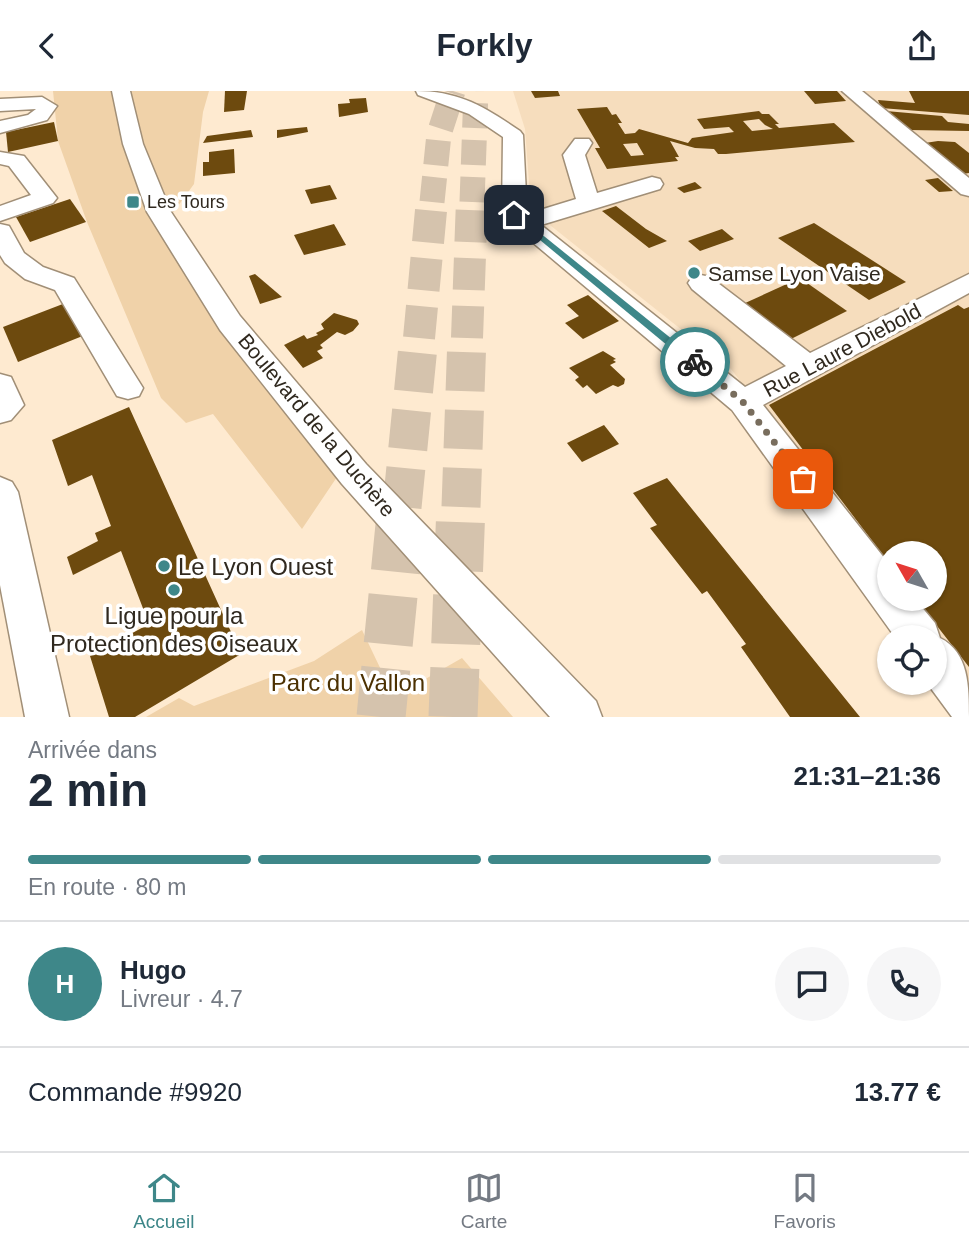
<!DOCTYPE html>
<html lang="fr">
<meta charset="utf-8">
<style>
:root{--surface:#fff;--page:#f6f6f7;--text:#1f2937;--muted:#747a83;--line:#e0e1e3;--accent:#3e8789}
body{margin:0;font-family:Helvetica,sans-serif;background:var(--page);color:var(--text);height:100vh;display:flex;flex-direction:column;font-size:26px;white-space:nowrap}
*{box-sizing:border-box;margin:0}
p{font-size:23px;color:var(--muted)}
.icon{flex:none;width:38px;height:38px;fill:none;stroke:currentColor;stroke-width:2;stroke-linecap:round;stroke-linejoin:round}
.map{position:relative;height:626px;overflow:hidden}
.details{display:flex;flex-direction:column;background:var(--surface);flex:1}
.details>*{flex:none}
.needle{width:46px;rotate:309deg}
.tools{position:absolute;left:877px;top:450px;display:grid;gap:14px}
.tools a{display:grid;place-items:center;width:70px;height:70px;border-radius:50%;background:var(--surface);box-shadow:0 2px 5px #0004;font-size:35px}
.pin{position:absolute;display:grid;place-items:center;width:60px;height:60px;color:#fff;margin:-30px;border-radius:14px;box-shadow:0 4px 10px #0006}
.courier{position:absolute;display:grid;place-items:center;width:70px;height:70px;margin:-35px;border:5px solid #3e8789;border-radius:50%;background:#fff;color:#222;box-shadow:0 2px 9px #0007}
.summary em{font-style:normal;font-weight:800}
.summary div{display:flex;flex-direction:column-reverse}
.summary{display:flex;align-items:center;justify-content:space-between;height:119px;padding:0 28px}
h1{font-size:46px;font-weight:800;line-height:52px}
.bar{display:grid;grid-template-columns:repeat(4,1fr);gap:10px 7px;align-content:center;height:84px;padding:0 28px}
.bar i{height:9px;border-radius:5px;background:var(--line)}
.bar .current{background:var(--accent)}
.bar p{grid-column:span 4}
.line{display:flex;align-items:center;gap:18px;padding:0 28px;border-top:2px solid var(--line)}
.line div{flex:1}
.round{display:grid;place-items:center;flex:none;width:74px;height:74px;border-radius:37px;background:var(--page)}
header{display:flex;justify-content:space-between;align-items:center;height:91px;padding:0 28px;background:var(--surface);font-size:32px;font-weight:800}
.dock{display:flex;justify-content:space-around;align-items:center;height:98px;border-top:2px solid var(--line);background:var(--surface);font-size:19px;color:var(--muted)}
.dock a{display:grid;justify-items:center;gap:4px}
.dock .current{color:var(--accent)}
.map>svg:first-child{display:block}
</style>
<header><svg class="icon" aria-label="back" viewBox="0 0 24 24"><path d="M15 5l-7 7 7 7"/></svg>Forkly<svg class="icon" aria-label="share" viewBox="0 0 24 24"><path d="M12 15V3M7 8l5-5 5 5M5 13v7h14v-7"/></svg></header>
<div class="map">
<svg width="969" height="626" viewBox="0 0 969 626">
<rect width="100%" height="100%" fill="#feead0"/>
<polygon fill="#f6ddbd" points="513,0 969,0 969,589 906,508 934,508 934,462 889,462 889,485 731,278 531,119 525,38"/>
<g fill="#f0d2a9">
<polygon points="53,0 209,0 203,21 194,93 159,141 337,386 302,438 213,323 186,332 161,307 87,131 58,50"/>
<polygon points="362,539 394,606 462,567 513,626 146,626 179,607 194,615 314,570"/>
</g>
<g fill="#6d4a0e" fill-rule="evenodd">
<polygon points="225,0 247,0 244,19 224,21"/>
<polygon points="531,0 558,0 560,5 535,7"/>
<polygon points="804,0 837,0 846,10 815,13"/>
<polygon points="909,0 969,0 969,24 881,17 878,9 915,12"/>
<polygon points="366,7 368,21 339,26 338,13 350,12 349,8"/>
<path d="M607 16 612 24 616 23 622 32H618L625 43 635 42 639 38 688 52 692 47 734 41 729 36 704 38 697 28 759 20 762 23H769L779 33H775L779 37 834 32 855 51 726 63H718L714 58 695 57 670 50 679 66H675L678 70 607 78 595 57H600L577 18ZM759 28 765 34 773 38 752 40 743 30ZM637 52 644 64 631 65 623 53Z"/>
<polygon points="886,20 942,25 948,31 969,33 969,40 909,39"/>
<polygon points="54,31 58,50 8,61 6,41"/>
<polygon points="307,36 308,41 277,47 277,39"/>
<polygon points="251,39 253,46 203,52 207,45"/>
<polygon points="938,50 955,51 969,62 969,82 963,83 925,52"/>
<polygon points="234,58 235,82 203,85 203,71 209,71 209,61"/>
<polygon points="938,87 953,100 939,101 925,89"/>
<polygon points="695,91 702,97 684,102 677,97"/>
<polygon points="330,94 337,108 311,113 305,99"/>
<polygon points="70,108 86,131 30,151 16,126"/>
<polygon points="616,115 646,138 667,150 649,157 602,120"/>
<polygon points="814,132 906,191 869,209 778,147"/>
<polygon points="334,133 346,154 304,164 294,144"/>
<polygon points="722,138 734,148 700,160 688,150"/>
<polygon points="255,183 282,206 260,213 249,185"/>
<polygon points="800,187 847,220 789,249 743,213"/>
<polygon points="588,204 619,230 583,248 565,232 579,225 567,214"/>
<polygon points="68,211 85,244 18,271 3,236"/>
<polygon points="958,214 964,218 969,216 969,576 916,508 934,508 934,462 889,462 889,472 769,314"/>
<polygon points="334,222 357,229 359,233 353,240 345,244 337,241 320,254 323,257 317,260 323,267 303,277 284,254 304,244 307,248 318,244 316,242 324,238 321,233"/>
<polygon points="603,260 616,268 613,269 616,271 610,274 625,288 624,293 618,296 613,294 596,303 587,294 583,297 575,289 579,286 569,277"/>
<polygon points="129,316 241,563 135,626 109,626 90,565 149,533 121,460 73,484 67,466 98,450 95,442 111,435 92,384 68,395 52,349"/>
<polygon points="604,334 619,353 582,371 567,352"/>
<polygon points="667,387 860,626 790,626 741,556 746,553 707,500 702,503 650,437 657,434 633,402"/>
</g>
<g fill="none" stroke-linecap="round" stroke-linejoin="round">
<g stroke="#d5c3ad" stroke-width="25" stroke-dasharray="25 12" stroke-linecap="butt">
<polyline points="432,111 439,43 453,0"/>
<polyline points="472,111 476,0"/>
</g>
<g stroke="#d5c3ad" stroke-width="32" stroke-dasharray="32 16" stroke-linecap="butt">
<polyline points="419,247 432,109"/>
<polyline points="467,247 472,109"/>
</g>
<g stroke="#d5c3ad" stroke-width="39" stroke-dasharray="39 19" stroke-linecap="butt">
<polyline points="402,416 419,245"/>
<polyline points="461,416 467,245"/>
</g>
<g stroke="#d5c3ad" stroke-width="49" stroke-dasharray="49 24" stroke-linecap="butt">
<polyline points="381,626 402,414"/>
<polyline points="453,626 461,414"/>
</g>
<defs>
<g id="minor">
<polygon points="112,0 130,0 143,53 171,121 240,225 366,373 596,610 602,626 550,626 342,393 220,239 147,121 123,53"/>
<path d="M416 0C459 0 485 16 520 40L523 44 527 123 576 108 563 64 575 48H589L592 52 585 64 597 102 652 86 660 88 663 93 660 98 541 134 745 296 786 275 692 198 688 192 692 186 701 184 710 186 810 262 969 183V202L763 314 889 473V508H915L935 532 940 547C969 561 969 596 969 626H952L927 592H934V546H895L732 319 506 129 502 124 503 46 469 23 418 4Z"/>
<polygon points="842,0 862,0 969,87 969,105 961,103"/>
<polygon points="42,6 57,15 47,29 0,42 0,30 28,24 36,18 0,20 0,8"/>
<polygon points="0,61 24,65 57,107 53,112 0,130 0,115 31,104 9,75 0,73"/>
<polygon points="0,133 9,135 24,162 43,176 74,187 143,297 139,305 128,308 117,305 55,199 25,188 5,172 0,164"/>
<polygon points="0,283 11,286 24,314 11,329 0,332"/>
<polygon points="0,386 12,391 18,401 69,626 25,626 0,494"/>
</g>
</defs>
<use href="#minor" stroke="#a18f77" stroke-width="3"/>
<use href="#minor" fill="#fff" fill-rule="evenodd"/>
</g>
<polygon fill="#3e8789" points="514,121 698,269 698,274 691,274 511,125"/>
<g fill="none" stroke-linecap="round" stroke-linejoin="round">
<polyline stroke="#786d5d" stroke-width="7" stroke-dasharray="0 12.6" points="695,271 743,311 803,388"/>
</g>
<g fill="#3e8789" stroke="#fff" stroke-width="2.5">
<rect x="126" y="104" width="14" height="14" rx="3.5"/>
<circle cx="694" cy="182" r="7"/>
<circle cx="164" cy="475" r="7"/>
<circle cx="174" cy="499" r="7"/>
</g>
<g text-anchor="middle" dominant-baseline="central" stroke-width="7" stroke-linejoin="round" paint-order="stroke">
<g font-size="18" fill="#30291f" stroke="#fff" text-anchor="start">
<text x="147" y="111">Les Tours</text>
</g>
<g font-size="21" fill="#30291f" stroke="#fff" text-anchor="start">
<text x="708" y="182">Samse Lyon Vaise</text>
</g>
<g font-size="21" fill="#30291f" stroke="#fff">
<text transform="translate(842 259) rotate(-28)">Rue Laure Diebold</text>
<text transform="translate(317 334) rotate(50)">Boulevard de la Duchère</text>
</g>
<g font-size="24" fill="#30291f" stroke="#fff" text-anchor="start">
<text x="178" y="475">Le Lyon Ouest</text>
<text x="174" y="524" text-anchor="middle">Ligue pour la<tspan x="174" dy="28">Protection des Oiseaux</tspan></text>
</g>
<g font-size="24" fill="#4c3102" stroke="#fff">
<text x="348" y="591">Parc du Vallon</text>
</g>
</g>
</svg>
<div class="tools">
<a><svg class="needle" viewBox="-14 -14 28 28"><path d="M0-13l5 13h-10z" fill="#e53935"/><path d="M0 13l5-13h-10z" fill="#747a83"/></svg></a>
<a><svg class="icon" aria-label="locate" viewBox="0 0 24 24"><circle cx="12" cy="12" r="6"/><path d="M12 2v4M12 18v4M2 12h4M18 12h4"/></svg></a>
</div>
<div class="pin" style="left:803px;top:388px;background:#ea580c"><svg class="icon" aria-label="bag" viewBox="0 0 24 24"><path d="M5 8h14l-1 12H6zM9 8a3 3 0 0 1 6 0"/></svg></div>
<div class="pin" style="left:514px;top:124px;background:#1f2937"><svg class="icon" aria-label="home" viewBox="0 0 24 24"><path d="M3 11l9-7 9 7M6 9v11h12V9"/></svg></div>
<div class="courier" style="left:695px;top:271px"><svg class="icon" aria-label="bike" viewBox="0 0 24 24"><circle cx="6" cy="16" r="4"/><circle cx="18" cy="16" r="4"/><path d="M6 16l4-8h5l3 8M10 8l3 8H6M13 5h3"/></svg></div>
</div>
<section class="details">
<div class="summary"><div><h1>2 min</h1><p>Arrivée dans</p></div><em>21:31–21:36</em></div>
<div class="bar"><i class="current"></i><i class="current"></i><i class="current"></i><i></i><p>En route · 80 m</p></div>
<div class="line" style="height:126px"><b class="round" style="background:var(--accent);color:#fff">H</b><div><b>Hugo</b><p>Livreur · 4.7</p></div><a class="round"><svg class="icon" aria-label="chat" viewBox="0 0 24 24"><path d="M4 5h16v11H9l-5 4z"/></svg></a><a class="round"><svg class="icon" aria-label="phone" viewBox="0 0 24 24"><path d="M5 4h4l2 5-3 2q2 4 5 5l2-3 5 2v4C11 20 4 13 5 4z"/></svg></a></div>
<div class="line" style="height:91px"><div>Commande #9920</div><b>13.77 €</b></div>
</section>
<nav class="dock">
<a class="current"><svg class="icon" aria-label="home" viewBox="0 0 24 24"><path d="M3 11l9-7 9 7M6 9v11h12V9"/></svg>Accueil</a>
<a><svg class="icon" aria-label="map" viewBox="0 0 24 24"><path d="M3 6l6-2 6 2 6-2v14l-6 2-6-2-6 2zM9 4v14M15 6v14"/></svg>Carte</a>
<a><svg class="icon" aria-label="saved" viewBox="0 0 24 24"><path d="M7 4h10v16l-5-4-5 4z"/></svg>Favoris</a>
</nav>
